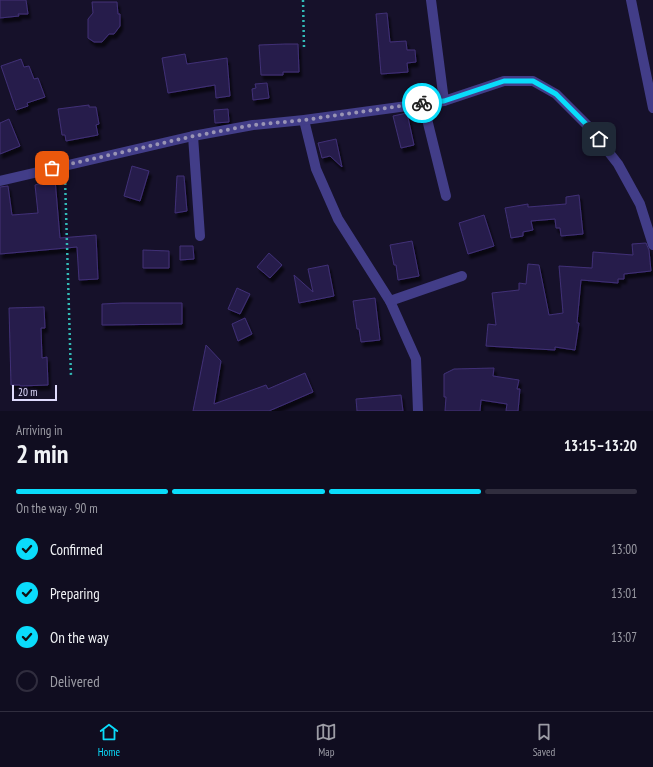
<!DOCTYPE html>
<meta charset="utf-8">
<style>
:root{--surface:#100d20;--page:#191629;--text:#f1f3f6;--muted:#9c9ca5;--line:#302d3e;--accent:#0adcfb}
body{margin:0;font-family:"PT Sans Narrow",sans-serif;background:var(--page);color:var(--text);height:100vh;display:flex;flex-direction:column;font-size:15px;white-space:nowrap}
*{box-sizing:border-box;margin:0}
p{font-size:13px;color:var(--muted)}
.icon{flex:none;width:22px;height:22px;fill:none;stroke:currentColor;stroke-width:2;stroke-linecap:round;stroke-linejoin:round}
.map{position:relative;height:411px;overflow:hidden}
.panel{display:flex;flex-direction:column;background:var(--surface);flex:1}
.panel>*{flex:none}
.scale{position:absolute;left:12px;bottom:10px;width:45px;box-sizing:border-box;padding-left:4px;border:2px solid #e0dbfe;border-top:0;font-size:11px;line-height:14px;white-space:nowrap;color:#e0dbfe;-webkit-text-stroke:3px #16112a;paint-order:stroke}
.pin{position:absolute;display:grid;place-items:center;width:34px;height:34px;color:#fff;margin:-17px;border-radius:8px;box-shadow:0 2px 6px #0006}
.courier{position:absolute;display:grid;place-items:center;width:40px;height:40px;margin:-20px;border:3px solid #0adcfb;border-radius:50%;background:#fff;color:#222;box-shadow:0 1px 5px #0007}
.headline em{font-style:normal;font-weight:600}
.headline div{display:flex;flex-direction:column-reverse}
.headline{display:flex;align-items:center;justify-content:space-between;height:68px;padding:0 16px}
h1{font-size:26px;font-weight:600;line-height:30px}
.bar{display:grid;grid-template-columns:repeat(4,1fr);gap:6px 4px;align-content:center;height:48px;padding:0 16px}
.bar i{height:5px;border-radius:3px;background:var(--line)}
.bar .active{background:var(--accent)}
.bar p{grid-column:span 4}
ol{padding:0 16px;list-style:none}
li{display:flex;align-items:center;gap:12px;height:44px}
li p{margin-inline-start:auto}
li .icon{padding:4px;border-radius:50%;background:var(--accent);color:#111;stroke-width:4}
li:last-child{color:var(--muted)}
li i{width:22px;height:22px;border:2px solid var(--line);border-radius:50%}
.menu{display:flex;justify-content:space-around;align-items:center;height:56px;border-top:1px solid var(--line);background:var(--surface);font-size:11px;color:var(--muted)}
.menu a{display:grid;justify-items:center;gap:2px}
.menu .active{color:var(--accent)}
.map>svg:first-child{display:block}
</style>
<div class="map">
<svg width="653" height="411" viewBox="0 0 653 411">
<defs>
<filter id="shadow"><feDropShadow dx="2.5" dy="4.5" stdDeviation="1" flood-color="#0009"/></filter>
</defs>
<rect width="100%" height="100%" fill="#16112a"/>
<g fill="#281e4b" stroke="#403077" filter="url(#shadow)">
<polygon points="0,0 26,0 28,14 18,14 19,16 0,18"/>
<polygon points="92,2 117,2 118,14 120,14 120,26 114,34 109,34 102,42 94,42 88,38 88,19 93,13"/>
<polygon points="387,13 390,42 406,41 407,50 415,50 416,62 407,63 408,72 381,74 376,14"/>
<polygon points="285,44 298,44 299,72 283,72 283,75 261,75 259,45"/>
<polygon points="185,54 187,64 227,58 230,96 216,98 215,85 168,93 162,58"/>
<polygon points="21,59 24,67 29,66 34,79 38,78 45,97 27,103 28,106 16,110 1,66"/>
<polygon points="267,83 269,98 253,100 252,89 256,88 255,84"/>
<polygon points="89,105 89,107 96,107 99,124 96,125 98,135 66,141 65,135 62,135 58,109"/>
<polygon points="228,109 229,122 215,123 214,110"/>
<polygon points="407,113 414,145 401,148 393,116"/>
<polygon points="9,119 20,146 0,154 0,123"/>
<polygon points="336,139 342,167 330,156 322,158 318,143"/>
<polygon points="132,166 149,171 140,201 124,196"/>
<polygon points="177,176 184,176 187,211 175,213"/>
<polygon points="55,179 60,238 96,235 98,279 79,280 77,247 0,254 0,187 8,186 12,215 38,213 35,185"/>
<polygon points="579,195 583,234 561,236 560,228 556,228 555,219 531,221 533,230 523,232 523,236 511,238 505,208 528,204 528,207 566,204 566,197"/>
<polygon points="484,215 494,246 468,254 459,223"/>
<polygon points="412,241 419,276 398,280 396,265 394,265 390,245"/>
<polygon points="646,243 649,250 651,271 624,274 624,279 618,279 618,283 581,280 577,323 579,323 575,350 555,347 555,350 486,346 488,324 496,325 492,293 519,290 519,283 526,284 528,264 539,265 549,315 563,313 559,266 592,268 593,252 633,255 632,244"/>
<polygon points="180,246 193,246 194,259 180,260"/>
<polygon points="143,250 169,251 169,268 143,268"/>
<polygon points="269,253 282,265 270,278 257,267"/>
<polygon points="328,265 334,296 299,303 294,275 313,292 308,269"/>
<polygon points="237,288 250,294 240,314 228,309"/>
<polygon points="375,298 380,340 361,342 359,329 357,329 353,301"/>
<polygon points="122,303 182,303 182,324 102,325 102,304"/>
<polygon points="44,307 45,328 41,328 42,358 47,357 48,385 20,386 20,385 11,385 9,308"/>
<polygon points="245,318 252,334 238,341 232,324"/>
<polygon points="206,345 221,361 214,404 266,385 268,389 305,373 313,392 269,411 193,411"/>
<polygon points="494,368 493,376 519,380 517,389 520,389 518,411 506,411 507,404 481,400 480,411 445,411 446,397 444,397 444,374 454,369"/>
<polygon points="401,395 403,411 357,411 356,399"/>
</g>
<g fill="none" stroke-linecap="round" stroke-linejoin="round">
<g stroke="#32bbb7" stroke-width="2.5" stroke-dasharray="2 3" stroke-linecap="butt">
<polyline points="303,0 304,47"/>
<polyline points="65,178 71,377"/>
</g>
<g stroke="#423d88" stroke-width="10">
<polyline points="431,0 444,101"/>
<polyline points="631,0 653,108"/>
<polyline points="423,103 446,196"/>
<polyline points="304,120 316,169 338,219 390,301 416,359 418,411"/>
<polyline points="193,136 200,236"/>
<polyline points="0,181 193,136 253,125 304,120 444,101 504,81 533,81 556,94 589,127 618,164 640,204 653,245"/>
<polyline points="390,301 462,276"/>
</g>
</g>
<g fill="none" stroke-linecap="round" stroke-linejoin="round">
<polyline stroke="#9994b4" stroke-width="4" stroke-dasharray="0 7.2" points="52,168 194,136 253,125 304,120 422,103"/>
<polyline stroke="#0adcfb" stroke-width="5" points="422,103 444,101 504,81 533,81 556,94 589,127 599,139"/>
</g>
</svg>
<div class="scale">20 m</div>
<div class="pin" style="left:52px;top:168px;background:#ea580c"><svg class="icon" aria-label="bag" viewBox="0 0 24 24"><path d="M5 8h14l-1 12H6zM9 8a3 3 0 0 1 6 0"/></svg></div>
<div class="pin" style="left:599px;top:139px;background:#1f2937"><svg class="icon" aria-label="home" viewBox="0 0 24 24"><path d="M3 11l9-7 9 7M6 9v11h12V9"/></svg></div>
<div class="courier" style="left:422px;top:103px"><svg class="icon" aria-label="bike" viewBox="0 0 24 24"><circle cx="6" cy="16" r="4"/><circle cx="18" cy="16" r="4"/><path d="M6 16l4-8h5l3 8M10 8l3 8H6M13 5h3"/></svg></div>
</div>
<section class="panel">
<div class="headline"><div><h1>2 min</h1><p>Arriving in</p></div><em>13:15–13:20</em></div>
<div class="bar"><i class="active"></i><i class="active"></i><i class="active"></i><i></i><p>On the way · 90 m</p></div>
<ol>
<li><svg class="icon" aria-label="check" viewBox="0 0 24 24"><path d="M5 12l5 5 9-10"/></svg>Confirmed<p>13:00</p></li>
<li><svg class="icon" aria-label="check" viewBox="0 0 24 24"><path d="M5 12l5 5 9-10"/></svg>Preparing<p>13:01</p></li>
<li><svg class="icon" aria-label="check" viewBox="0 0 24 24"><path d="M5 12l5 5 9-10"/></svg>On the way<p>13:07</p></li>
<li><i></i>Delivered</li>
</ol>
</section>
<nav class="menu">
<a class="active"><svg class="icon" aria-label="home" viewBox="0 0 24 24"><path d="M3 11l9-7 9 7M6 9v11h12V9"/></svg>Home</a>
<a><svg class="icon" aria-label="map" viewBox="0 0 24 24"><path d="M3 6l6-2 6 2 6-2v14l-6 2-6-2-6 2zM9 4v14M15 6v14"/></svg>Map</a>
<a><svg class="icon" aria-label="saved" viewBox="0 0 24 24"><path d="M7 4h10v16l-5-4-5 4z"/></svg>Saved</a>
</nav>
